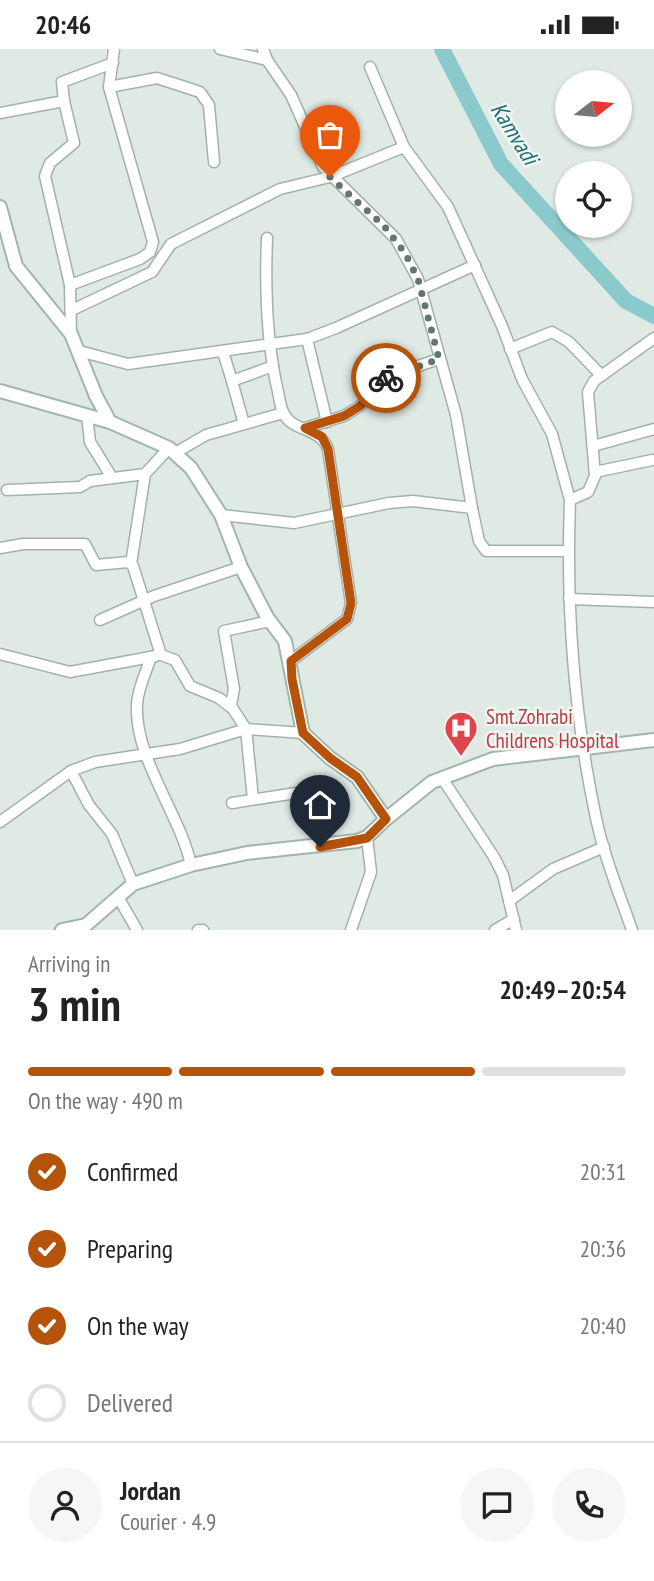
<!DOCTYPE html>
<meta charset="utf-8">
<style>
:root{--surface:#fff;--page:#f6f6f6;--text:#222;--muted:#767676;--line:#e0e0e0;--accent:#b45309}
body{margin:0;font-family:"PT Sans Narrow",sans-serif;background:var(--page);color:var(--text);height:100vh;display:flex;flex-direction:column;font-size:26px;white-space:nowrap}
*{box-sizing:border-box;margin:0}
p{font-size:23px;color:var(--muted)}
.icon{flex:none;width:38px;height:38px;fill:none;stroke:currentColor;stroke-width:2;stroke-linecap:round;stroke-linejoin:round}
.map{position:relative;height:881px;overflow:hidden}
.side{display:flex;flex-direction:column;background:var(--surface);flex:1}
.side>*{flex:none}
.needle{width:46px;rotate:74deg}
.tools{position:absolute;left:555px;top:21px;display:grid;gap:14px}
.tools a{display:grid;place-items:center;width:77px;height:77px;border-radius:50%;background:var(--surface);box-shadow:0 2px 5px #0004;font-size:35px}
.pin{position:absolute;display:grid;place-items:center;width:60px;height:60px;color:#fff;margin:-72px -30px;border-radius:50% 50% 50% 0;rotate:-45deg;box-shadow:0 0 7px #0007}
.pin .icon{rotate:45deg}
.courier{position:absolute;display:grid;place-items:center;width:70px;height:70px;margin:-35px;border:5px solid #b45309;border-radius:50%;background:#fff;color:#222;box-shadow:0 2px 9px #0007}
.summary em{font-style:normal;font-weight:600}
.summary div{display:flex;flex-direction:column-reverse}
.summary{display:flex;align-items:center;justify-content:space-between;height:119px;padding:0 28px}
h1{font-size:46px;font-weight:600;line-height:52px}
.bar{display:grid;grid-template-columns:repeat(4,1fr);gap:10px 7px;align-content:center;height:84px;padding:0 28px}
.bar i{height:9px;border-radius:5px;background:var(--line)}
.bar .active{background:var(--accent)}
.bar p{grid-column:span 4}
.line{display:flex;align-items:center;gap:18px;padding:0 28px;border-top:2px solid var(--line)}
.line div{flex:1}
.round{display:grid;place-items:center;flex:none;width:74px;height:74px;border-radius:37px;background:var(--page)}
ol{padding:0 28px;list-style:none}
li{display:flex;align-items:center;gap:21px;height:77px}
li p{margin-inline-start:auto}
li .icon{padding:7px;border-radius:50%;background:var(--accent);color:#fff;stroke-width:4}
li:last-child{color:var(--muted)}
li i{width:38px;height:38px;border:4px solid var(--line);border-radius:50%}
.status{display:flex;justify-content:space-between;align-items:center;height:49px;padding:0 35px;background:var(--surface);direction:ltr}
.status svg{height:19px;fill:currentColor}
.map>svg:first-child{display:block}
</style>
<div class="status"><b>20:46</b><svg viewBox="0 0 49 12"><path d="M0 12V9h3v3zM5 12V6h3v6zM10 12V3h3v9zM15 12V0h3v12zM26 1h20v11H26zM47 4h2v5h-2z"/></svg></div>
<div class="map">
<svg width="654" height="881" viewBox="0 0 654 881">
<rect width="100%" height="100%" fill="#e0eae5"/>
<g fill="none" stroke-linecap="round" stroke-linejoin="round">
<polyline stroke="#8bcacc" stroke-width="16" points="442,0 501,115 626,252 654,267"/>
<defs>
<g id="street">
<polyline points="220,0 267,11"/>
<polyline points="370,18 404,98 448,158 502,277 522,330 552,385 570,451"/>
<polyline points="109,38 157,29 200,43 209,56 214,113"/>
<polyline points="64,52 74,94 50,114 45,127 70,236 71,285"/>
<polyline points="0,64 64,52 62,33 113,14"/>
<path d="M267 189C265 238 266 285 276 334 279 344 279 356 284 365 293 383 320 378 328 400L351 554 347 570 291 612"/>
<polyline points="70,236 140,210 150,203 153,193 109,38 114,0"/>
<polyline points="72,261 152,223 171,195 280,140 330,128 404,98"/>
<polyline points="307,290 327,373"/>
<polyline points="510,300 552,283 569,293 601,326"/>
<polyline points="79,302 128,315 307,290 336,279 475,216"/>
<polyline points="223,303 232,332"/>
<polyline points="87,366 90,393 111,427"/>
<polyline points="244,375 232,332 273,317"/>
<polyline points="305,379 344,367 360,357 388,327 439,310"/>
<polyline points="593,397 654,380"/>
<polyline points="175,404 206,386 283,364"/>
<polyline points="595,423 652,411"/>
<polyline points="7,441 80,438 90,432 145,425"/>
<polyline points="472,459 479,492 486,502 568,502"/>
<polyline points="221,466 294,474 389,454 413,452 472,459 456,366 418,230 396,190 323,118 291,46 267,11 263,0"/>
<polyline points="0,499 23,495 85,495 96,516 128,513 133,517 161,606 175,611 190,637 219,649 233,660 246,680 253,750"/>
<polyline points="131,515 145,425 169,399"/>
<polyline points="569,550 654,553"/>
<polyline points="100,571 154,547 241,518"/>
<polyline points="0,605 70,623 156,607"/>
<path d="M151 608C146 623 138 639 137 655 134 709 180 765 191 816"/>
<polyline points="231,656 234,640 224,582 270,572"/>
<polyline points="71,722 89,756 112,785 133,835"/>
<polyline points="442,729 494,808 503,826 516,881"/>
<polyline points="232,754 296,744"/>
<polyline points="0,773 71,722 95,713 180,700 246,680 303,684"/>
<polyline points="118,848 137,881"/>
<polyline points="509,852 553,820 604,798"/>
<polyline points="198,881 203,881"/>
<polyline points="351,881 371,823 367,788"/>
<polyline points="495,881 514,870"/>
<path d="M632 881C619 844 604 807 596 769 574 666 566 557 570 451L588 443 595 427 588 343 594 332 654 289"/>
</g>
<g id="secondary">
<polyline points="0,158 16,217 71,285 96,347 110,373"/>
<polyline points="0,342 110,373 169,399 191,419 221,466 241,518 267,568 285,592 303,684 330,709 357,728 386,770 432,733 493,710 654,691"/>
<polyline points="62,881 86,876 133,835 191,816 247,804 357,792 367,788 386,770"/>
</g>
</defs>
<use href="#street" stroke="#a3b1ab" stroke-width="13"/>
<use href="#secondary" stroke="#a0b5ab" stroke-width="16"/>
<use href="#street" stroke="#fff" stroke-width="10"/>
<use href="#secondary" stroke="#fff" stroke-width="12"/>
</g>
<g fill="none" stroke-linecap="round" stroke-linejoin="round">
<polyline stroke="#64776f" stroke-width="7" stroke-dasharray="0 12.6" points="330,128 384,177 405,204 418,230 439,310 386,329"/>
<polyline stroke="#b45309" stroke-width="9" points="320,798 367,789 386,770 357,728 330,709 303,684 292,630 291,612 347,570 351,554 328,400 322,388 305,379 344,367 360,357 386,329"/>
</g>
<defs>
<symbol id="hospital-pin" viewBox="-11 -11 22 30"><path d="M0 17L-7.5 6A9.5 9.5 0 1 1 7.5 6Z" fill="#e0444e" stroke="#f0f7f3"/><path d="M-5-5h3v3.5h4V-5h3V5h-3V1.5h-4V5h-3Z" fill="#fff"/></symbol>
</defs>
<g fill-rule="evenodd">
<use href="#hospital-pin" x="442" y="660" width="38" height="52"/>
</g>
<g text-anchor="middle" dominant-baseline="central" stroke-width="5" stroke-linejoin="round" paint-order="stroke">
<g font-size="21" fill="#be3a42" stroke="#f0f7f3" text-anchor="start">
<text x="486" y="667">Smt.Zohrabi<tspan x="486" dy="24">Childrens Hospital</tspan></text>
</g>
<g font-size="23" font-style="italic" fill="#206d72" stroke="#f0f7f3">
<text transform="translate(515 84) rotate(58)">Kamvadi</text>
</g>
</g>
</svg>
<div class="tools">
<a><svg class="needle" viewBox="-14 -14 28 28"><path d="M0-13l5 13h-10z" fill="#e53935"/><path d="M0 13l5-13h-10z" fill="#767676"/></svg></a>
<a><svg class="icon" aria-label="locate" viewBox="0 0 24 24"><circle cx="12" cy="12" r="6"/><path d="M12 2v4M12 18v4M2 12h4M18 12h4"/></svg></a>
</div>
<div class="pin" style="left:330px;top:128px;background:#ea580c"><svg class="icon" aria-label="bag" viewBox="0 0 24 24"><path d="M5 8h14l-1 12H6zM9 8a3 3 0 0 1 6 0"/></svg></div>
<div class="pin" style="left:320px;top:798px;background:#1f2937"><svg class="icon" aria-label="home" viewBox="0 0 24 24"><path d="M3 11l9-7 9 7M6 9v11h12V9"/></svg></div>
<div class="courier" style="left:386px;top:329px"><svg class="icon" aria-label="bike" viewBox="0 0 24 24"><circle cx="6" cy="16" r="4"/><circle cx="18" cy="16" r="4"/><path d="M6 16l4-8h5l3 8M10 8l3 8H6M13 5h3"/></svg></div>
</div>
<section class="side">
<div class="summary"><div><h1>3 min</h1><p>Arriving in</p></div><em>20:49–20:54</em></div>
<div class="bar"><i class="active"></i><i class="active"></i><i class="active"></i><i></i><p>On the way · 490 m</p></div>
<ol>
<li><svg class="icon" aria-label="check" viewBox="0 0 24 24"><path d="M5 12l5 5 9-10"/></svg>Confirmed<p>20:31</p></li>
<li><svg class="icon" aria-label="check" viewBox="0 0 24 24"><path d="M5 12l5 5 9-10"/></svg>Preparing<p>20:36</p></li>
<li><svg class="icon" aria-label="check" viewBox="0 0 24 24"><path d="M5 12l5 5 9-10"/></svg>On the way<p>20:40</p></li>
<li><i></i>Delivered</li>
</ol>
<div class="line" style="height:126px"><a class="round"><svg class="icon" aria-label="person" viewBox="0 0 24 24"><circle cx="12" cy="8" r="4"/><path d="M4 21q1-7 8-7t8 7"/></svg></a><div><b>Jordan</b><p>Courier · 4.9</p></div><a class="round"><svg class="icon" aria-label="chat" viewBox="0 0 24 24"><path d="M4 5h16v11H9l-5 4z"/></svg></a><a class="round"><svg class="icon" aria-label="phone" viewBox="0 0 24 24"><path d="M5 4h4l2 5-3 2q2 4 5 5l2-3 5 2v4C11 20 4 13 5 4z"/></svg></a></div>
</section>
